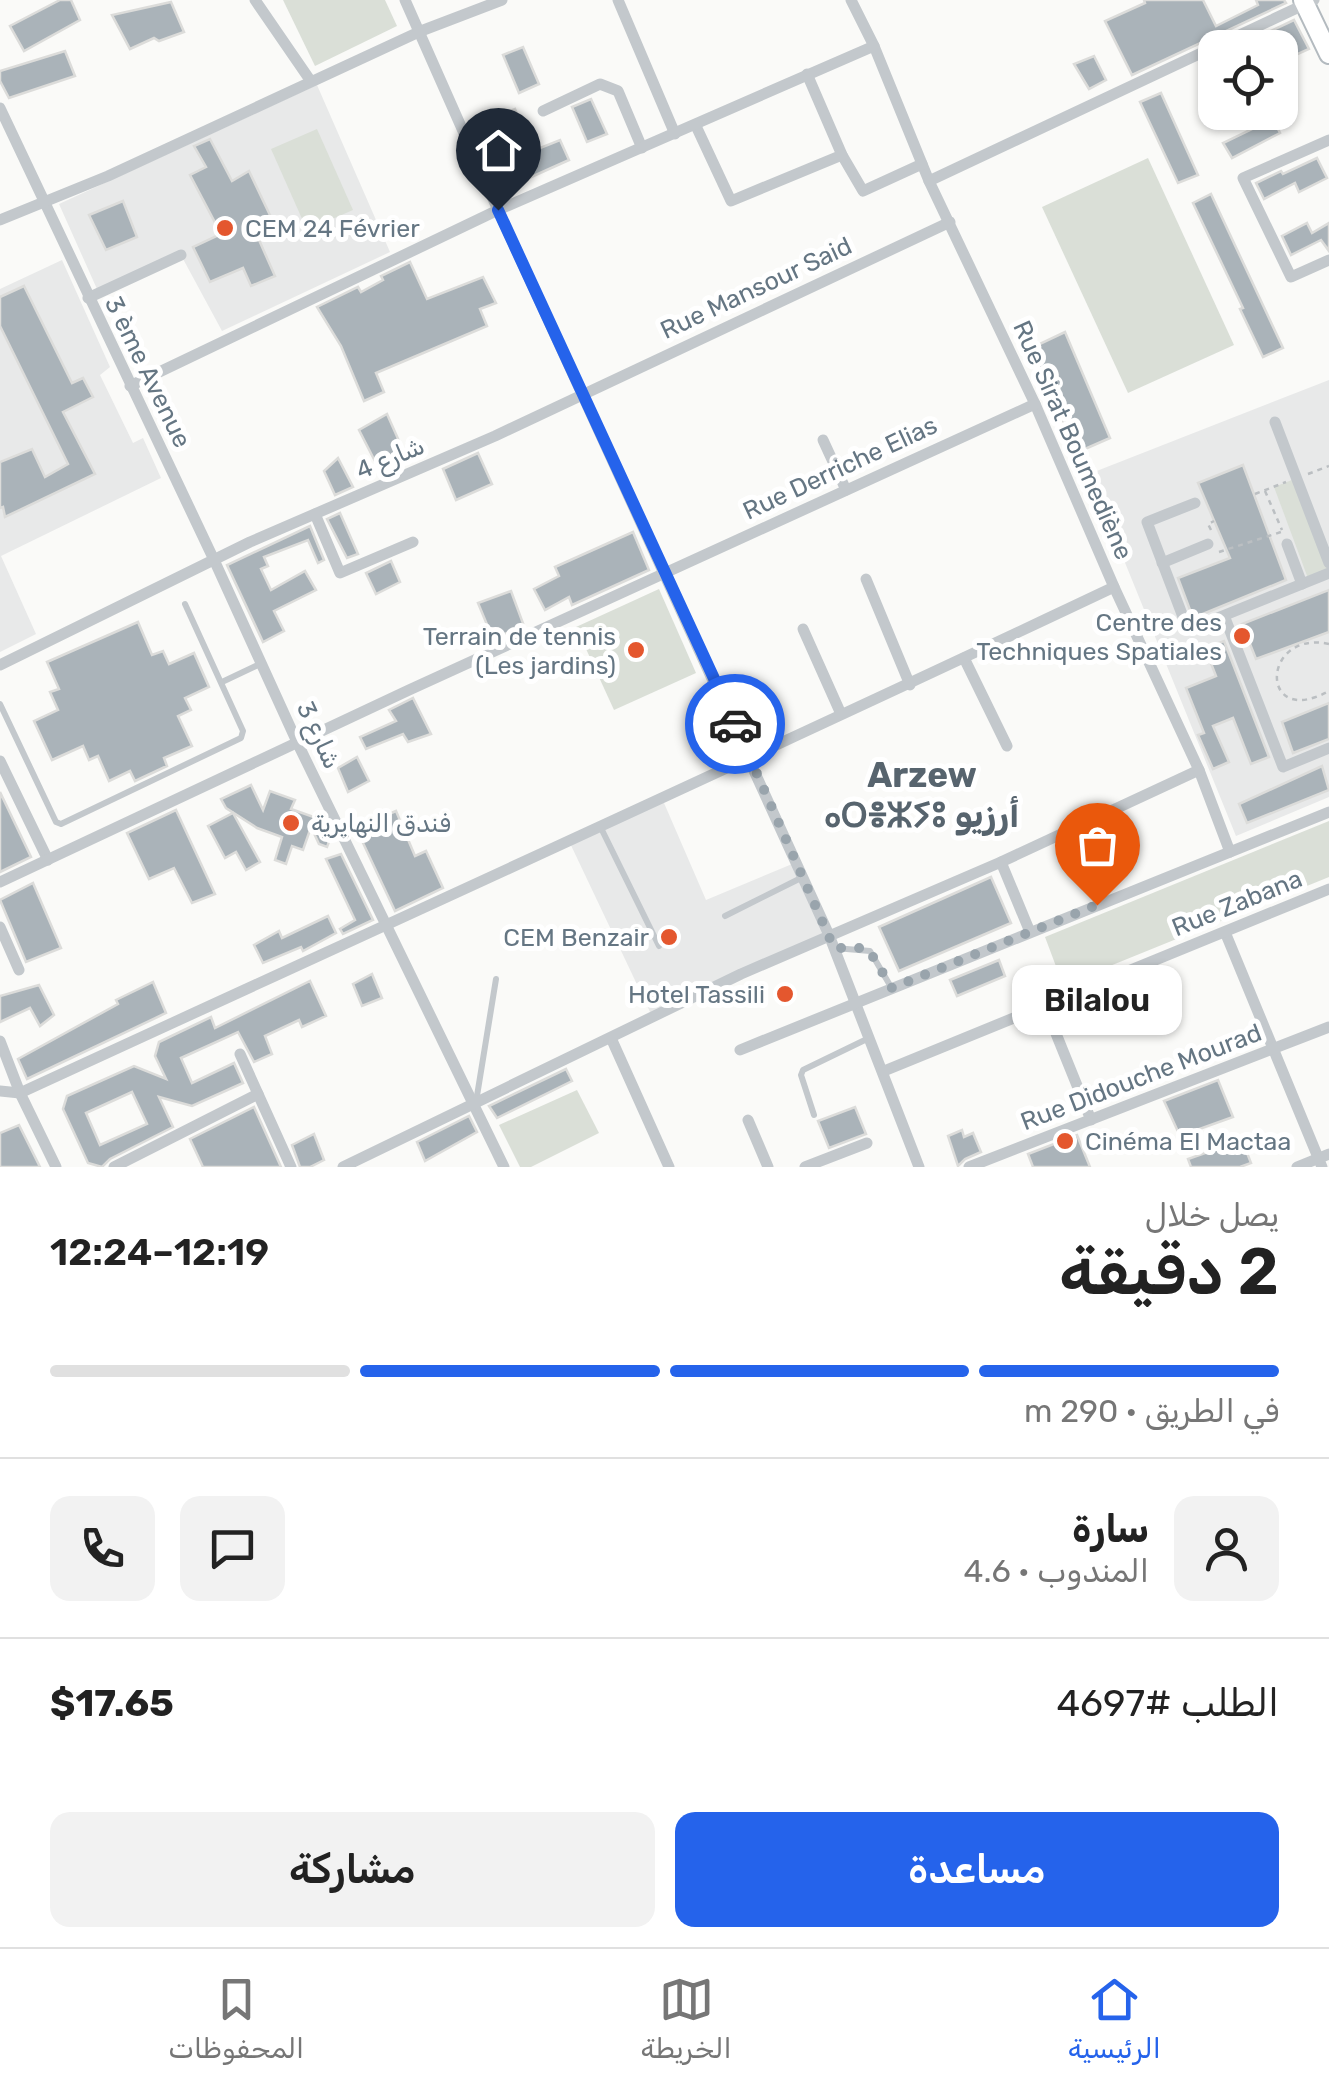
<!DOCTYPE html>
<html lang="ar">
<meta charset="utf-8">
<style>
:root{--surface:#fff;--page:#f2f2f2;--text:#222;--muted:#767676;--line:#e0e0e0;--accent:#2563eb}
body{margin:0;font-family:Rubik,"Noto Naskh Arabic","Noto Sans Tifinagh",sans-serif;background:var(--page);color:var(--text);direction:rtl;height:100vh;display:flex;flex-direction:column;font-size:38px;white-space:nowrap}
*{box-sizing:border-box;margin:0}
p{font-size:32px;color:var(--muted)}
.icon{flex:none;width:55px;height:55px;fill:none;stroke:currentColor;stroke-width:2;stroke-linecap:round;stroke-linejoin:round}
.map{position:relative;height:1167px;overflow:hidden;direction:ltr}
.side{display:flex;flex-direction:column;background:var(--surface);flex:1}
.side>*{flex:none}
.fabs{position:absolute;left:1198px;top:30px;display:grid;gap:20px}
.fabs a{display:grid;place-items:center;width:100px;height:100px;border-radius:20px;background:var(--surface);box-shadow:0 2px 8px #0004;font-size:50px}
.pin{position:absolute;display:grid;place-items:center;width:85px;height:85px;color:#fff;margin:-102px -42px;border-radius:50% 50% 50% 0;rotate:-45deg;box-shadow:0 0 10px #0007}
.pin .icon{rotate:45deg}
.courier{position:absolute;display:grid;place-items:center;width:100px;height:100px;margin:-50px;border:8px solid #2563eb;border-radius:50%;background:#fff;color:#222;box-shadow:0 2px 12px #0007}
.bubble{position:absolute;height:70px;border-radius:20px;background:var(--surface);box-shadow:0 2px 8px #0004;font-size:32px;font-weight:600;line-height:70px;text-align:center;direction:rtl}
.head em{font-style:normal;font-weight:600}
.head div{display:flex;flex-direction:column-reverse}
.head{display:flex;align-items:center;justify-content:space-between;height:170px;padding:0 50px}
h1{font-size:65px;font-weight:600;line-height:75px}
.bar{display:grid;grid-template-columns:repeat(4,1fr);gap:15px 10px;align-content:center;height:120px;padding:0 50px}
.bar i{height:12px;border-radius:8px;background:var(--line)}
.bar .selected{background:var(--accent)}
.bar p{grid-column:span 4}
.line{display:flex;align-items:center;gap:25px;padding:0 50px;border-top:2px solid var(--line)}
.line div{flex:1}
.round{display:grid;place-items:center;flex:none;width:105px;height:105px;border-radius:20px;background:var(--page)}
.cta{display:flex;gap:20px;margin-top:auto;padding:20px 50px}
.cta a{flex:1;height:115px;border-radius:20px;background:var(--accent);color:#fff;font-size:40px;font-weight:600;line-height:115px;text-align:center}
.cta a+a{background:var(--page);color:var(--text)}
.tabs{display:flex;justify-content:space-around;align-items:center;height:140px;border-top:2px solid var(--line);background:var(--surface);font-size:28px;color:var(--muted)}
.tabs a{display:grid;justify-items:center;gap:5px}
.tabs .selected{color:var(--accent)}
.map>svg:first-child{display:block}
</style>
<div class="map">
<svg width="1329" height="1167" viewBox="0 0 1329 1167">
<rect width="100%" height="100%" fill="#fafaf8"/>
<g fill="#e8e9e9">
<polygon points="317,85 390,252 222,331 182,257 97,289 59,204"/>
<polygon points="62,260 110,367 100,375 133,443 143,438 161,478 1,556 36,634 0,652 0,289"/>
<polygon points="1329,380 1329,797 1236,836 1089,474"/>
<polygon points="661,796 706,900 797,862 829,935 651,1014 568,839"/>
</g>
<g fill="#dadfd7">
<polygon points="283,0 385,0 397,26 315,66"/>
<polygon points="317,129 353,210 307,230 271,149"/>
<polygon points="1148,158 1234,345 1128,393 1042,207"/>
<polygon points="1297,478 1329,573 1309,581 1274,487"/>
<polygon points="659,589 696,673 614,710 576,627"/>
<polygon points="1329,821 1329,877 1063,985 1045,937"/>
<polygon points="577,1090 599,1133 531,1167 520,1167 499,1125"/>
</g>
<g fill="#aab3b9" stroke="#dcdcda" stroke-width="2.5" fill-rule="evenodd">
<polygon points="60,0 71,0 80,20 24,51 10,26"/>
<polygon points="1144,0 1203,0 1216,26 1258,5 1256,0 1284,0 1286,3 1132,75 1105,21 1145,3"/>
<polygon points="171,2 184,32 159,41 154,38 130,49 112,15"/>
<polygon points="1294,20 1309,49 1280,62 1280,48 1235,48"/>
<polygon points="523,47 539,84 519,93 503,55"/>
<polygon points="65,51 75,76 9,98 0,81 0,71"/>
<polygon points="1094,56 1106,80 1089,89 1074,64"/>
<polygon points="1161,93 1198,175 1178,183 1140,102"/>
<polygon points="591,99 607,134 587,142 572,107"/>
<polygon points="515,109 524,131 488,147 478,125"/>
<polygon points="1273,119 1280,133 1232,158 1223,143"/>
<polygon points="210,139 232,181 249,171 278,232 259,240 275,276 251,286 243,268 210,282 193,247 221,234 190,175 206,167 194,146"/>
<polygon points="560,140 569,160 529,178 520,156"/>
<polygon points="1317,158 1327,178 1299,192 1295,183 1264,199 1256,183 1281,171 1283,174"/>
<polygon points="1211,194 1283,348 1263,357 1240,309 1243,308 1193,203"/>
<polygon points="123,201 137,237 106,250 89,215"/>
<polygon points="1307,223 1312,233 1329,223 1329,251 1321,240 1291,255 1282,236"/>
<polygon points="410,262 427,299 483,277 496,303 480,309 487,326 376,373 384,392 364,401 341,346 317,307 358,287 361,292 383,280 381,276"/>
<polygon points="24,286 72,383 83,378 93,397 63,412 95,474 5,517 3,507 0,508 0,462 32,449 45,477 68,464 0,326 0,297"/>
<polygon points="1065,332 1110,438 1078,452 1029,349"/>
<polygon points="387,414 407,459 380,471 359,430"/>
<polygon points="478,453 492,484 456,500 443,469"/>
<polygon points="338,458 353,487 335,495 324,471"/>
<polygon points="1243,465 1286,580 1193,618 1178,578 1230,558 1198,483"/>
<polygon points="340,513 358,554 347,558 327,519"/>
<polygon points="310,526 324,560 318,563 308,540 264,557 268,566 261,569 271,590 305,571 316,590 274,611 284,631 263,642 227,565"/>
<polygon points="633,532 649,570 572,605 569,597 545,610 534,589 559,576 555,567"/>
<polygon points="391,561 400,582 376,594 366,573"/>
<polygon points="1329,590 1329,632 1256,659 1242,624"/>
<polygon points="511,591 524,626 493,639 478,603"/>
<polygon points="138,622 152,655 163,651 169,664 194,653 209,687 185,698 191,710 178,716 192,746 164,758 167,766 135,781 130,771 109,781 98,756 89,760 83,746 52,760 34,721 58,710 50,692 59,689 47,662"/>
<polygon points="1224,641 1269,757 1251,764 1233,718 1213,726 1229,762 1213,769 1198,735 1204,733 1186,688 1216,676 1205,648"/>
<polygon points="413,698 431,734 408,742 403,734 366,749 360,737 396,721 389,710"/>
<polygon points="1329,703 1329,739 1293,753 1282,722"/>
<polygon points="357,757 369,781 348,792 338,768"/>
<polygon points="1322,766 1329,790 1247,823 1239,804"/>
<polygon points="251,785 263,810 270,791 295,800 291,809 325,821 332,834 327,847 319,844 311,827 303,850 292,846 286,864 275,860 282,837 257,828 226,808 221,799"/>
<polygon points="0,792 31,857 0,872"/>
<polygon points="176,810 215,894 192,903 174,868 149,879 127,833"/>
<polygon points="396,811 415,856 426,851 443,888 395,911 356,828"/>
<polygon points="233,813 260,862 246,870 236,852 225,858 208,826"/>
<polygon points="341,854 373,920 343,934 340,929 355,920 326,859"/>
<polygon points="991,877 1011,923 899,971 879,927"/>
<polygon points="33,883 61,948 26,962 0,900"/>
<polygon points="328,916 336,933 303,951 301,947 263,963 254,945 279,931 282,938"/>
<polygon points="999,960 1005,976 957,996 950,980"/>
<polygon points="372,974 382,998 362,1006 353,984"/>
<path d="M310 981 326 1016 302 1027 299 1020 265 1036 272 1054 254 1062 238 1032 181 1058 192 1083 234 1063 243 1083 192 1106 159 1097 173 1127 110 1159 102 1167 88 1163 63 1109 67 1096 134 1066 166 1079 155 1056 159 1042 211 1017 215 1028ZM132 1092 147 1124 100 1145 86 1113Z"/>
<polygon points="153,982 166,1013 27,1079 18,1059 118,1004 116,1000"/>
<polygon points="39,985 54,1015 40,1026 30,1008 0,1022 0,996"/>
<polygon points="566,1069 572,1081 497,1118 489,1106"/>
<polygon points="1218,1080 1233,1117 1180,1136 1164,1101"/>
<polygon points="254,1107 281,1167 203,1167 190,1139"/>
<polygon points="855,1107 866,1134 829,1148 818,1121"/>
<polygon points="469,1116 477,1132 425,1161 417,1142"/>
<polygon points="19,1125 40,1167 0,1167 0,1133"/>
<polygon points="962,1130 964,1137 973,1133 981,1152 965,1159 958,1166 948,1136"/>
<polygon points="314,1134 324,1160 310,1167 300,1167 292,1145"/>
<polygon points="1077,1135 1090,1167 1033,1167 1028,1154"/>
<polygon points="1242,1140 1251,1163 1240,1167 1191,1167 1188,1159"/>
</g>
<g fill="none" stroke-linecap="round" stroke-linejoin="round">
<defs>
<polyline id="secondary" points="1303,0 1329,54"/>
</defs>
<use href="#secondary" stroke="#b3babf" stroke-width="22"/>
<g stroke="#bbbfc2" stroke-width="2.5" stroke-dasharray="5 5" stroke-linecap="butt">
<polyline points="1308,474 1329,466"/>
<polyline points="1265,491 1282,530"/>
<polyline points="1255,494 1286,482"/>
<polyline points="1211,530 1208,524 1214,521"/>
<polyline points="1219,552 1281,532"/>
<path d="M1329 644C1261 629 1258 730 1329 691"/>
</g>
<g stroke="#c3c8cc" stroke-width="6">
<polyline points="222,682 260,664"/>
<polyline points="0,704 56,822 61,824 241,738 243,731 185,604"/>
<polyline points="600,826 659,946"/>
<polyline points="725,916 803,877"/>
<polyline points="835,948 870,951 891,987"/>
<polyline points="476,1102 496,979"/>
<polyline points="814,1115 801,1075 803,1070 869,1038"/>
</g>
<g stroke="#c3c8cc" stroke-width="11">
<polyline points="255,0 310,80"/>
<polyline points="405,0 498,210 829,935 919,1167"/>
<polyline points="618,0 675,134"/>
<polyline points="851,0 874,46 929,181 1035,404 1114,587 1199,770 1230,852"/>
<polyline points="807,74 842,155 863,191 922,164"/>
<polyline points="0,108 215,562 297,742 504,1167"/>
<polyline points="543,111 600,84 618,91 642,148"/>
<polyline points="696,126 731,201 842,155"/>
<polyline points="1329,140 1243,178 1291,277 1329,260"/>
<polyline points="929,181 1314,0"/>
<polyline points="0,220 108,176 421,31 502,0"/>
<polyline points="88,298 181,255"/>
<polyline points="130,386 498,210 874,46"/>
<polyline points="1275,422 1329,563"/>
<polyline points="823,440 846,490"/>
<polyline points="1195,503 1147,522 1188,630 1329,573"/>
<polyline points="315,514 340,573 413,542"/>
<polyline points="1287,544 1302,584"/>
<polyline points="1162,563 1208,544"/>
<polyline points="866,579 910,685"/>
<polyline points="1225,618 1283,767 1329,748"/>
<polyline points="803,629 841,714"/>
<polyline points="964,658 1007,746"/>
<polyline points="0,665 250,542 495,436 950,222"/>
<polyline points="0,761 48,860"/>
<polyline points="1001,862 1030,932"/>
<polyline points="0,882 409,690 1035,404"/>
<polyline points="0,927 19,970"/>
<polyline points="1225,932 1322,1167"/>
<polyline points="1044,1004 1091,1120"/>
<polyline points="611,1038 669,1167"/>
<polyline points="0,1041 20,1093 56,1167"/>
<polyline points="740,1050 1329,812"/>
<polyline points="240,1054 291,1167"/>
<polyline points="884,1071 1329,889"/>
<path d="M0 1091 20 1093C385 925 751 759 1114 587"/>
<polyline points="748,1120 768,1167"/>
<polyline points="114,1167 258,1094"/>
<polyline points="343,1167 741,974 1001,862 1199,770"/>
<polyline points="805,1167 867,1143"/>
<polyline points="969,1167 1329,1027"/>
<polyline points="1297,1167 1329,1154"/>
</g>
<use href="#secondary" stroke="#fff" stroke-width="18"/>
</g>
<g fill="none" stroke-linecap="round" stroke-linejoin="round">
<polyline stroke="#99a4ac" stroke-width="10" stroke-dasharray="0 18" points="735,724 834,948 864,948 870,952 892,988 1097,905"/>
<polyline stroke="#2563eb" stroke-width="12" points="498,210 735,724"/>
</g>
<g fill="#e4572e" stroke="#fff" stroke-width="4">
<circle cx="225" cy="228" r="10"/>
<circle cx="1242" cy="636" r="10"/>
<circle cx="636" cy="650" r="10"/>
<circle cx="291" cy="823" r="10"/>
<circle cx="669" cy="937" r="10"/>
<circle cx="785" cy="994" r="10"/>
<circle cx="1065" cy="1141" r="10"/>
</g>
<g text-anchor="middle" dominant-baseline="central" stroke-width="10" stroke-linejoin="round" paint-order="stroke">
<g font-size="25" fill="#657683" stroke="#fff" text-anchor="end">
<text x="245" y="228" text-anchor="start">CEM 24 Février</text>
<text x="1222" y="622">Centre des<tspan x="1222" dy="29">Techniques Spatiales</tspan></text>
<text x="616" y="636">Terrain de tennis<tspan x="616" dy="29">(Les jardins)</tspan></text>
<text x="311" y="823" text-anchor="start">فندق النهايرية</text>
<text x="649" y="937">CEM Benzair</text>
<text x="765" y="994">Hotel Tassili</text>
<text x="1085" y="1141" text-anchor="start">Cinéma El Mactaa</text>
</g>
<g font-size="25" fill="#657683" stroke="#fff">
<text transform="translate(756 288) rotate(-25)">Rue Mansour Said</text>
<text transform="translate(148 372) rotate(64)">3 ème Avenue</text>
<text transform="translate(1073 440) rotate(66)">Rue Sirat Boumediène</text>
<text transform="translate(390 458) rotate(-23)">شارع 4</text>
<text transform="translate(840 468) rotate(-25)">Rue Derriche Elias</text>
<text transform="translate(319 735) rotate(65)">شارع 3</text>
<text transform="translate(1237 903) rotate(-22)">Rue Zabana</text>
<text transform="translate(1141 1077) rotate(-21)">Rue Didouche Mourad</text>
</g>
<g font-size="35" font-weight="bold" fill="#57646e" stroke="#fff">
<text x="922" y="775">Arzew<tspan x="922" dy="40">ⴰⵔⴻⵣⵢⵓ أرزيو</tspan></text>
</g>
</g>
</svg>
<div class="fabs">
<a><svg class="icon" aria-label="locate" viewBox="0 0 24 24"><circle cx="12" cy="12" r="6"/><path d="M12 2v4M12 18v4M2 12h4M18 12h4"/></svg></a>
</div>
<div class="pin" style="left:1097px;top:905px;background:#ea580c"><svg class="icon" aria-label="bag" viewBox="0 0 24 24"><path d="M5 8h14l-1 12H6zM9 8a3 3 0 0 1 6 0"/></svg></div>
<div class="pin" style="left:498px;top:210px;background:#1f2937"><svg class="icon" aria-label="home" viewBox="0 0 24 24"><path d="M3 11l9-7 9 7M6 9v11h12V9"/></svg></div>
<div class="courier" style="left:735px;top:724px"><svg class="icon" aria-label="car" viewBox="0 0 24 24"><path d="M5 17H2v-5l4-1 3-4h7l3 4 3 1v5h-3M9 17h6M6 11h13"/><circle cx="7" cy="17" r="2"/><circle cx="17" cy="17" r="2"/></svg></div>
<div class="bubble" style="left:1012px;top:965px;width:170px">Bilalou</div>
</div>
<section class="side">
<div class="head"><div><h1>2 دقيقة</h1><p>يصل خلال</p></div><em>12:19–12:24</em></div>
<div class="bar"><i class="selected"></i><i class="selected"></i><i class="selected"></i><i></i><p>في الطريق · 290 m</p></div>
<div class="line" style="height:180px"><a class="round"><svg class="icon" aria-label="person" viewBox="0 0 24 24"><circle cx="12" cy="8" r="4"/><path d="M4 21q1-7 8-7t8 7"/></svg></a><div><b>سارة</b><p>المندوب · 4.6</p></div><a class="round"><svg class="icon" aria-label="chat" viewBox="0 0 24 24"><path d="M4 5h16v11H9l-5 4z"/></svg></a><a class="round"><svg class="icon" aria-label="phone" viewBox="0 0 24 24"><path d="M5 4h4l2 5-3 2q2 4 5 5l2-3 5 2v4C11 20 4 13 5 4z"/></svg></a></div>
<div class="line" style="height:130px"><div>الطلب #4697</div><b>$17.65</b></div>
<div class="cta"><a>مساعدة</a><a>مشاركة</a></div>
</section>
<nav class="tabs">
<a class="selected"><svg class="icon" aria-label="home" viewBox="0 0 24 24"><path d="M3 11l9-7 9 7M6 9v11h12V9"/></svg>الرئيسية</a>
<a><svg class="icon" aria-label="map" viewBox="0 0 24 24"><path d="M3 6l6-2 6 2 6-2v14l-6 2-6-2-6 2zM9 4v14M15 6v14"/></svg>الخريطة</a>
<a><svg class="icon" aria-label="saved" viewBox="0 0 24 24"><path d="M7 4h10v16l-5-4-5 4z"/></svg>المحفوظات</a>
</nav>
